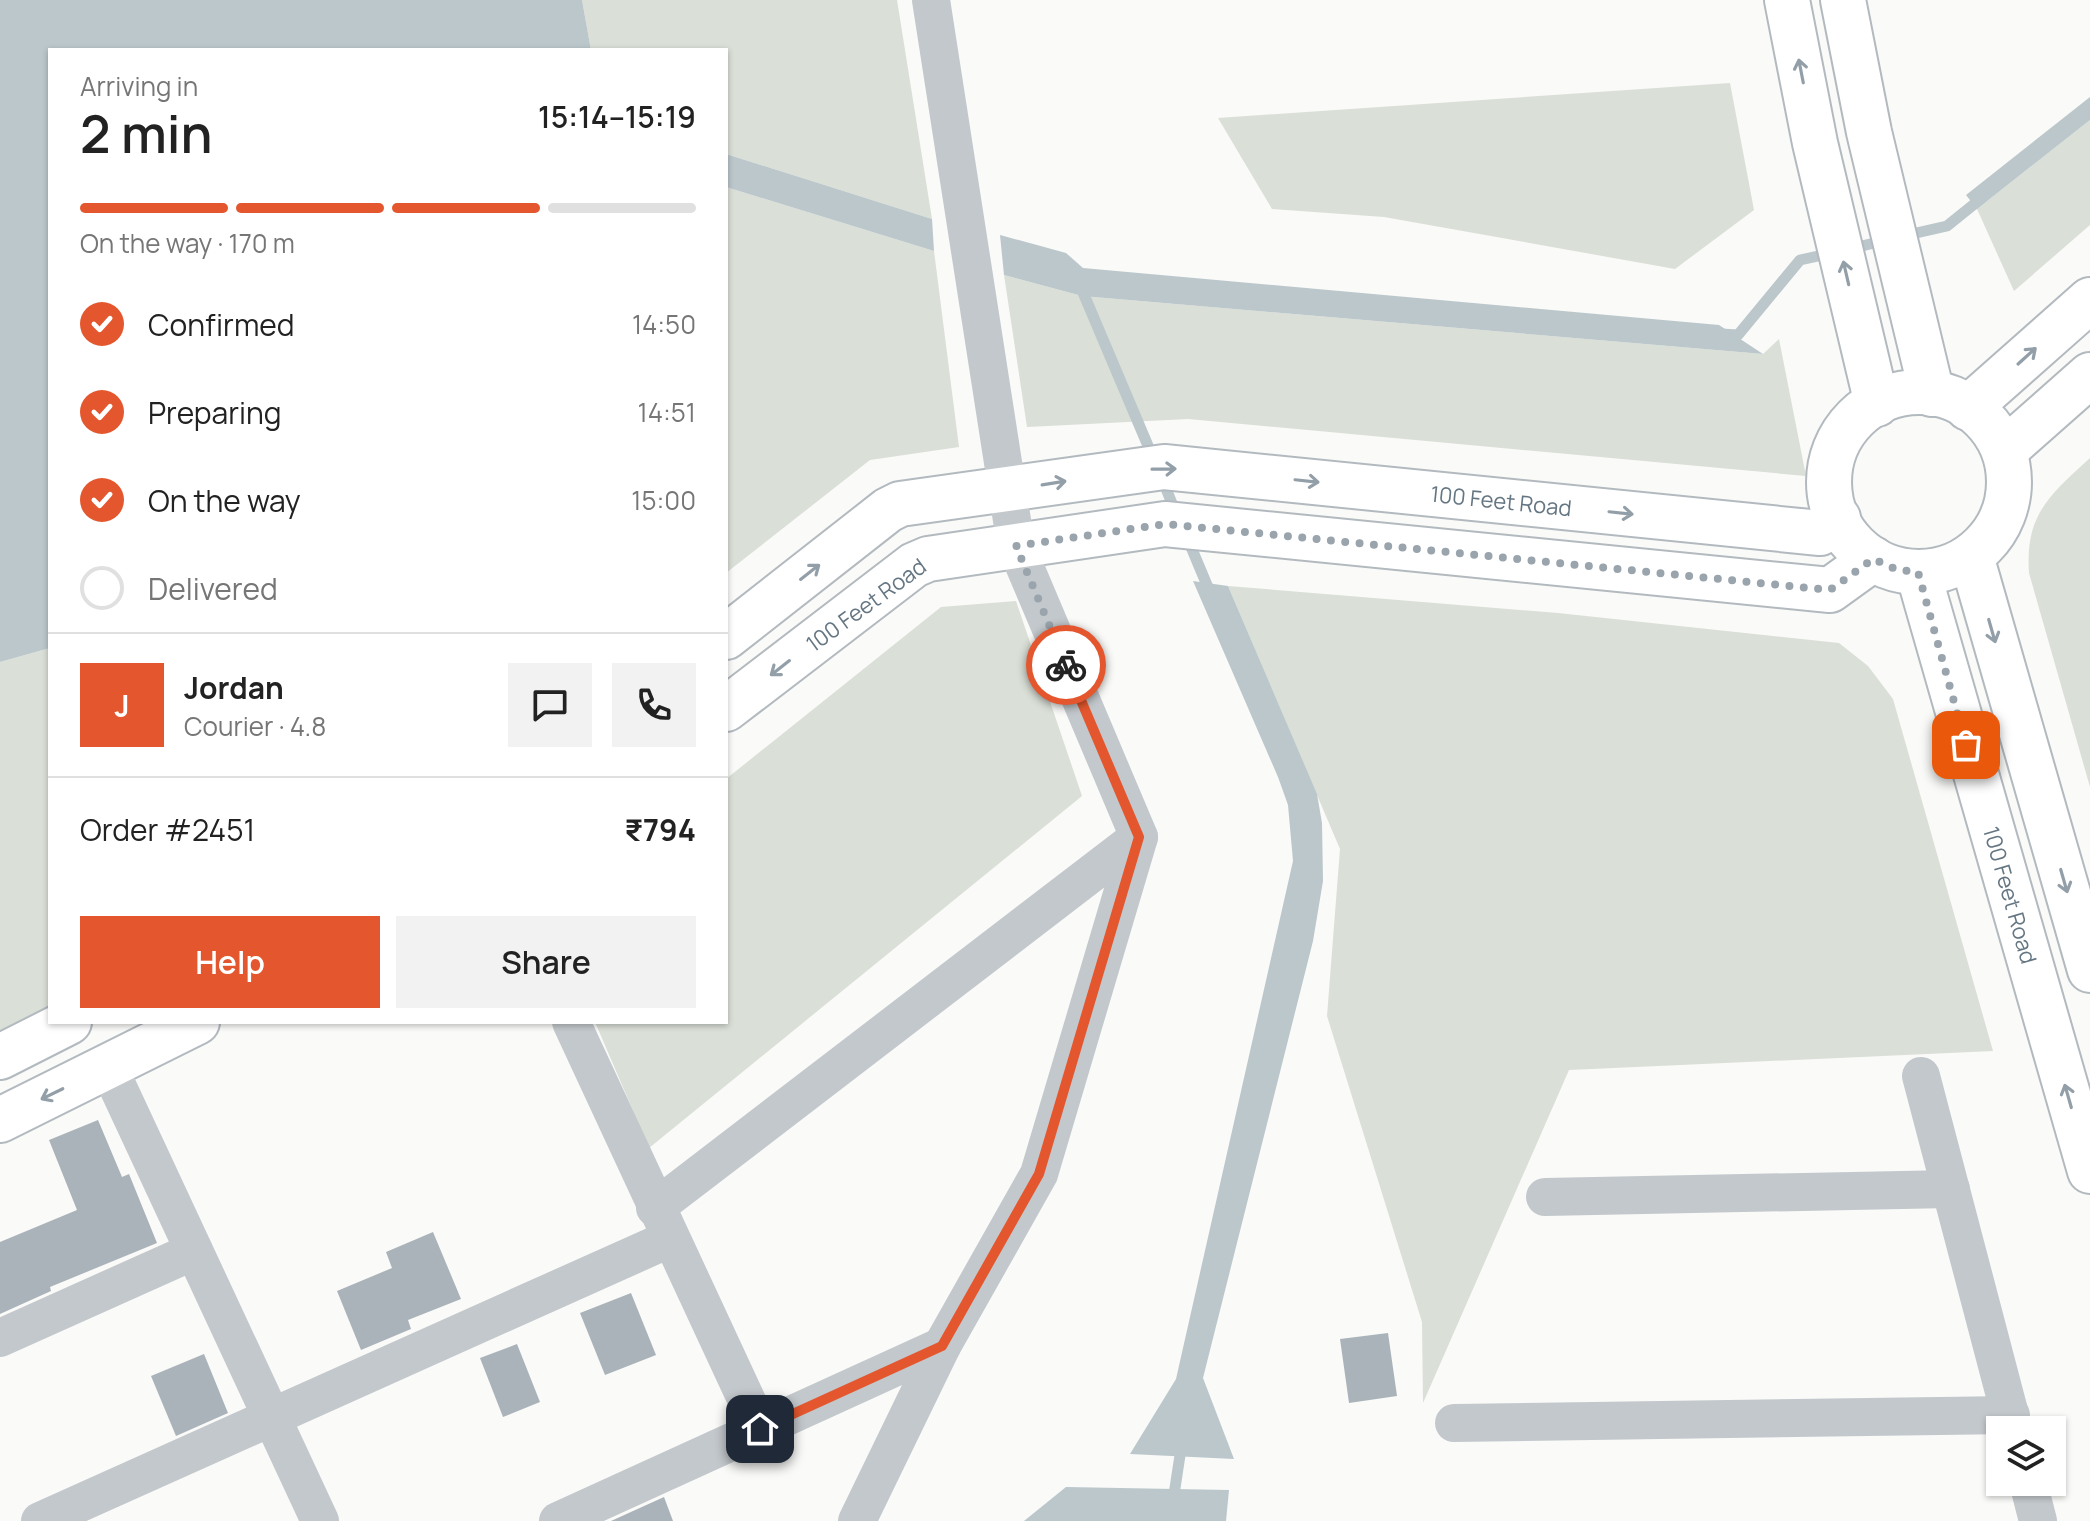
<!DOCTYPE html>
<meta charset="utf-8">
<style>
:root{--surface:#fff;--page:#f2f2f2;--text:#222;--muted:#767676;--line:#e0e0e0;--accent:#e4572e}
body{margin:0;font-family:Manrope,sans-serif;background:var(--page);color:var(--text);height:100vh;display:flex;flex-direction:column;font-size:30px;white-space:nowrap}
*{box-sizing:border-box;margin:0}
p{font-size:26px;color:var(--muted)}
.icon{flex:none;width:44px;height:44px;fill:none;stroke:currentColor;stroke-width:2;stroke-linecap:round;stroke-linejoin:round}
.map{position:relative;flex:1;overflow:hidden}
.details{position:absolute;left:48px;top:48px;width:680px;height:976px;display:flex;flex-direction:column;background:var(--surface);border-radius:0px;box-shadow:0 2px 6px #0004}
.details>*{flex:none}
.tools{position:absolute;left:1986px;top:1416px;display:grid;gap:16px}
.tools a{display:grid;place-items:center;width:80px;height:80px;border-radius:0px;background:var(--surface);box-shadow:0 2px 6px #0004;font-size:40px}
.pin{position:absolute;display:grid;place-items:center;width:68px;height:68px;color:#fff;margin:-34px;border-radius:16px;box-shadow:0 4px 12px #0006}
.courier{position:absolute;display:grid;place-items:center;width:80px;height:80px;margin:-40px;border:6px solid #e4572e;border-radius:50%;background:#fff;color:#222;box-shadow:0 2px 10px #0007}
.head em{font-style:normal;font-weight:600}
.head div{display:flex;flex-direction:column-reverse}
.head{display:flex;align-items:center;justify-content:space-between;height:136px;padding:0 32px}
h1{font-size:52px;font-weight:600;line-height:60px}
.bar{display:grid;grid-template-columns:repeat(4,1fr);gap:12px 8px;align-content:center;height:96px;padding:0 32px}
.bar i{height:10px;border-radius:6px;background:var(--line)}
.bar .on{background:var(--accent)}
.bar p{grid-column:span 4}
.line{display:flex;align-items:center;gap:20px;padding:0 32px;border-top:2px solid var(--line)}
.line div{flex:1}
.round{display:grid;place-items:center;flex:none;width:84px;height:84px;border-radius:0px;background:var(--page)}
ol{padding:0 32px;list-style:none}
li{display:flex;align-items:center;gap:24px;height:88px}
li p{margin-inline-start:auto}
li .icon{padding:8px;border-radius:50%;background:var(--accent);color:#fff;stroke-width:4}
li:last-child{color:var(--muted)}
li i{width:44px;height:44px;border:4px solid var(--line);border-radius:50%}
.button{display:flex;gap:16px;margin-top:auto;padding:16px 32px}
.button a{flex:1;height:92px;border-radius:0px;background:var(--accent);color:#fff;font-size:32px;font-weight:600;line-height:92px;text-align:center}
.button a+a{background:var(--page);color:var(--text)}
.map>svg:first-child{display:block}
</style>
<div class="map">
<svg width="2090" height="1521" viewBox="0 0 2090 1521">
<rect width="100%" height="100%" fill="#fafaf8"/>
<g fill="#dadfd7">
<polygon points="582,0 897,0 932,219 726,154 726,50 591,50"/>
<polygon points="1730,83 1754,210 1675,269 1384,217 1272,209 1218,118"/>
<polygon points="2090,120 2090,225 2014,291 1977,209"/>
<polygon points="726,187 934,251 959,447 870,460 726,573"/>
<polygon points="1004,275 1082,296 1763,354 1779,339 1806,476 1188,419 1027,427"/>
<path d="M2090 458V787L2029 573C2025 514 2050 495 2090 458Z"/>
<polygon points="1228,586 1558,613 1839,643 1868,666 1893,699 1993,1051 1569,1070 1423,1403 1422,1322 1327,1016 1340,849"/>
<polygon points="1016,601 1082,796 649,1148 595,1022 726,1022 726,779 941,607"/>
<polygon points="50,648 50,1006 0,1034 0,662"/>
</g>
<g fill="#bbc7cb">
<polygon points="0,0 582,0 591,50 50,50 50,648 0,662"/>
<polygon points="2090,97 2090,120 1977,209 1966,195"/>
<polygon points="726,154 932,219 934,251 726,187"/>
<polygon points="1000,235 1066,253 1083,268 1719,325 1763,354 1082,296 1004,275"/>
<polygon points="1193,581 1228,586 1317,794 1322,823 1323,881 1313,941 1203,1378 1234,1459 1130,1454 1176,1379 1293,861 1288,805 1278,777"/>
<polygon points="1066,1487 1229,1490 1226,1521 1024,1521"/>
</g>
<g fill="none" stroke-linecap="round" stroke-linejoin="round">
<g stroke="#bbc7cb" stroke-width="11">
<polyline points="1903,236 1947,226 1983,197"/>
<polyline points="1849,249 1887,240"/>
<polyline points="1082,290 1154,460"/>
<polyline points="1721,334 1738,335 1800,260 1832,253"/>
<polyline points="1161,476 1177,516"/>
<polyline points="1186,535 1212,597"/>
<polyline points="1170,1521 1182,1442"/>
</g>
</g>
<g fill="#aab3b9">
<polygon points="98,1120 122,1177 129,1174 157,1243 50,1287 51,1291 0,1314 0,1242 77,1210 49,1140"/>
<polygon points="433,1232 461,1299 408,1320 411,1329 361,1350 337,1291 392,1268 386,1252"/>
<polygon points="631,1293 656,1355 605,1375 580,1313"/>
<polygon points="1388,1333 1397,1396 1349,1403 1340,1339"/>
<polygon points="517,1344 540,1402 503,1417 480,1358"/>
<polygon points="204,1354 228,1413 176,1436 151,1376"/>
<polygon points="664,1497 673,1521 611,1521"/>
</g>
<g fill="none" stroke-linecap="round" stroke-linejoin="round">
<defs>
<g id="secondary">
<polyline points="1787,0 1815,143 1877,404"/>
<polyline points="1843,0 1869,132 1932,394"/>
<circle cx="1919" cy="482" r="90"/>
<polyline points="1968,408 2090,300"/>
<polyline points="2004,451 2090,375"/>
<polyline points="1971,556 2090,970"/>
<polyline points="1918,572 2090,1171"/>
<polyline points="726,637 888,510 900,504 1164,467 1820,533 1838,518"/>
<polyline points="726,709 914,565 928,559 1165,524 1830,590 1873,559"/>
<polyline points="0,1057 69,1022"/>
<polyline points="0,1120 197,1022"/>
</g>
</defs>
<use href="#secondary" stroke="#b3babf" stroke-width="48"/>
<g stroke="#c3c8cc" stroke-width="38">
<polyline points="571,1022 760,1429"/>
<polyline points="108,1066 320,1521"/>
<polyline points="1921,1076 2014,1430"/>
<polyline points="1545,1197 1951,1189"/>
<polyline points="655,1208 1139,837"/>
<polyline points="0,1338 194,1251"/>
<polyline points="1454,1423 2011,1415"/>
<polyline points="2028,1482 2038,1521"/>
<polyline points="40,1521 669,1239"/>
<polyline points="558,1521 942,1346"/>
<polyline points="857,1521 942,1346 1039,1174 1139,837 1016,546 931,0"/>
</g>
<use href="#secondary" stroke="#fff" stroke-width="44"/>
</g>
<defs><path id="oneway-shaft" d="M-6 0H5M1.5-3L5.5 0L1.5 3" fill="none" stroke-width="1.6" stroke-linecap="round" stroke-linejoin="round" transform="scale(2)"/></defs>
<g stroke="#939fa8">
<use href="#oneway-shaft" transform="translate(1801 71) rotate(-101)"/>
<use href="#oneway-shaft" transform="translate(1846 273) rotate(-103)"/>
<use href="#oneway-shaft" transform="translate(2027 356) rotate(-42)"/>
<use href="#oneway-shaft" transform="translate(1164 469) rotate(-1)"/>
<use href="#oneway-shaft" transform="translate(1307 481) rotate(6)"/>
<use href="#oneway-shaft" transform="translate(1054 483) rotate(-9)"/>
<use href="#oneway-shaft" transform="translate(1621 513) rotate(6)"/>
<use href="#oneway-shaft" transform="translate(810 572) rotate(-38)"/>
<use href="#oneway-shaft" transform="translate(1992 631) rotate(74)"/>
<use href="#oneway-shaft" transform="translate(780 668) rotate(142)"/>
<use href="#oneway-shaft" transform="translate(2064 881) rotate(74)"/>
<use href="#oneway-shaft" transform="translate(52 1094) rotate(154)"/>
<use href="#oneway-shaft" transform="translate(2068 1096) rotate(-106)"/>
</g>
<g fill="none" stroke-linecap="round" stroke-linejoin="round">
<polyline stroke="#99a4ac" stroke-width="8" stroke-dasharray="0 14.4" points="1066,665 1016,546 1165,524 1830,590 1873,559 1898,570 1918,572 1966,745"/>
<polyline stroke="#e4572e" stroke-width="10" points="760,1429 942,1346 1039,1174 1139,837 1066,665"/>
</g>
<g text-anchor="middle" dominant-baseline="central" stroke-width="8" stroke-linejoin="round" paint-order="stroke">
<g font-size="22" fill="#657683" stroke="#fff">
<text transform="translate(1501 501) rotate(6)">100 Feet Road</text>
<text transform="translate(866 605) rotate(-36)">100 Feet Road</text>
<text transform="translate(2010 895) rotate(74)">100 Feet Road</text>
</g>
</g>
</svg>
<div class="tools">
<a><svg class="icon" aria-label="layers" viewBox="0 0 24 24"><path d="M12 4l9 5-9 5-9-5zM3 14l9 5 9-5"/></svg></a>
</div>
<div class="pin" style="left:1966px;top:745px;background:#ea580c"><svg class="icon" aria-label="bag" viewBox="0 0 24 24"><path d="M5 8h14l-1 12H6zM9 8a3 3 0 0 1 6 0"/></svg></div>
<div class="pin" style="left:760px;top:1429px;background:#1f2937"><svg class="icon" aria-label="home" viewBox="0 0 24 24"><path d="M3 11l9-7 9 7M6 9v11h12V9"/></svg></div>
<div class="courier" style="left:1066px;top:665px"><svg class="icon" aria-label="bike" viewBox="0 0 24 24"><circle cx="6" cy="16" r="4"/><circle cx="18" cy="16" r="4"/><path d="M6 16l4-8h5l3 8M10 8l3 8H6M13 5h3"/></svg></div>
<section class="details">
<div class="head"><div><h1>2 min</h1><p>Arriving in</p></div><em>15:14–15:19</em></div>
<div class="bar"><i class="on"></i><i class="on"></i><i class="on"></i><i></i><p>On the way · 170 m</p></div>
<ol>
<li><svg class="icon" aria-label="check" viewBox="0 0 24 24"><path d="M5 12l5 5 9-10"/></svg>Confirmed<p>14:50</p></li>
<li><svg class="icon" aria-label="check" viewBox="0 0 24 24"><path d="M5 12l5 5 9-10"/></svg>Preparing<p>14:51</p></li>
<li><svg class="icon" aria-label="check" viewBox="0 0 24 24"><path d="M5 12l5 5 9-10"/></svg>On the way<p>15:00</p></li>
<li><i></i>Delivered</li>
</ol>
<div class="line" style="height:144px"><b class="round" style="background:var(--accent);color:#fff">J</b><div><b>Jordan</b><p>Courier · 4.8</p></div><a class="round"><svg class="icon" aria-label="chat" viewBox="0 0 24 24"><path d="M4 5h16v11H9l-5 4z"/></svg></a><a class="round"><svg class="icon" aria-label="phone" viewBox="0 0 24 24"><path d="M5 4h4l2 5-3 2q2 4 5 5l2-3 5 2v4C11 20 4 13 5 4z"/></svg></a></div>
<div class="line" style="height:104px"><div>Order #2451</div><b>₹794</b></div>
<div class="button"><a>Help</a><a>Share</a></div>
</section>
</div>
